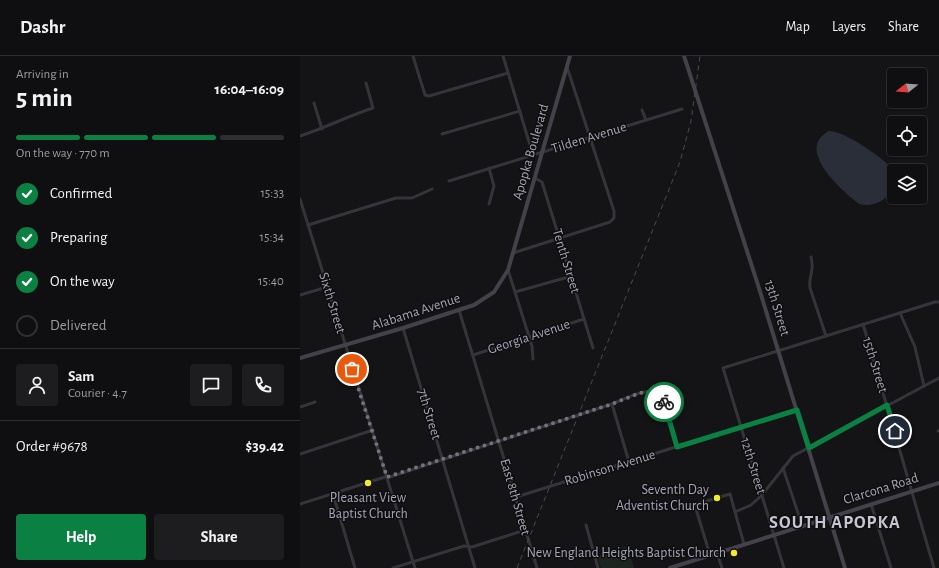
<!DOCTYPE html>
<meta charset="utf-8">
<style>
:root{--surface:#0f0e10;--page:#1d1c1e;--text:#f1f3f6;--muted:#9b9c9f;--line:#2f2e30;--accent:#0b8043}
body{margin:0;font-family:"Alegreya Sans",sans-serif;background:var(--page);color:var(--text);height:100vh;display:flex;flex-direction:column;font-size:15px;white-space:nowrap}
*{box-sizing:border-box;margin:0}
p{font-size:13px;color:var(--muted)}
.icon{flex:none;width:22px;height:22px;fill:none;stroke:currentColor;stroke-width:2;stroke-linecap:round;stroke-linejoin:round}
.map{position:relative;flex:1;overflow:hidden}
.sheet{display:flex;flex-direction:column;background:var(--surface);width:300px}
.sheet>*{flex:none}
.needle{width:26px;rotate:253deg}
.controls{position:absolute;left:587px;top:12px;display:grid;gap:8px}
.controls a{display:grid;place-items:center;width:40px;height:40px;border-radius:4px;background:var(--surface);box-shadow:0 1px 3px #0004,0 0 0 1px var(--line);font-size:20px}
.pin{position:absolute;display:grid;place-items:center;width:34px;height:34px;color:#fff;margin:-17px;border:2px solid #fff;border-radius:50%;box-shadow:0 1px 4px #0007}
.courier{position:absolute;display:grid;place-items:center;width:40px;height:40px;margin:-20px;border:3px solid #0b8043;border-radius:50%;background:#fff;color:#222;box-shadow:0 1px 5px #0007}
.head em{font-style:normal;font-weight:600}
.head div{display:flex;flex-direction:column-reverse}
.head{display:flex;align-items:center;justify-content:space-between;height:68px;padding:0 16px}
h1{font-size:26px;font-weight:600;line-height:30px}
.bar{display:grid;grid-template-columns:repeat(4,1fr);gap:6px 4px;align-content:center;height:48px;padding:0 16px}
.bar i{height:5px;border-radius:3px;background:var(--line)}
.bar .selected{background:var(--accent)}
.bar p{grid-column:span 4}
.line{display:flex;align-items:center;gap:10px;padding:0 16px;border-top:1px solid var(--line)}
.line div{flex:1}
.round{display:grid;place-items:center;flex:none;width:42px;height:42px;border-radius:4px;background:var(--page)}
ol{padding:0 16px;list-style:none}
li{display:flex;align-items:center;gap:12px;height:44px}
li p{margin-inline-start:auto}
li .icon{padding:4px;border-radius:50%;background:var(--accent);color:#fff;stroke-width:4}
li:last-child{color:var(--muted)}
li i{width:22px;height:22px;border:2px solid var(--line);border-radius:50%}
.primary-button{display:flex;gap:8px;margin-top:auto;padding:8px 16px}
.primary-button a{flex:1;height:46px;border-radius:4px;background:var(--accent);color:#fff;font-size:16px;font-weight:600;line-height:46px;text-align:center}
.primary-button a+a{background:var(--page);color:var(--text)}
header{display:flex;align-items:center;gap:24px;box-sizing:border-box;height:56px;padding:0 20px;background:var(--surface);border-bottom:1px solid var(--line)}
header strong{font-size:19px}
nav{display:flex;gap:22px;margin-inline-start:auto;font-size:14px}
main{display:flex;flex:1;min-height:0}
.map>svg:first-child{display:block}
</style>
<header>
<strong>Dashr</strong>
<nav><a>Map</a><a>Layers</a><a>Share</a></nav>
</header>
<main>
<section class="sheet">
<div class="head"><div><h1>5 min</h1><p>Arriving in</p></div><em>16:04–16:09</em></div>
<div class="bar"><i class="selected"></i><i class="selected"></i><i class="selected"></i><i></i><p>On the way · 770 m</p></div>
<ol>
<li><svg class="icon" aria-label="check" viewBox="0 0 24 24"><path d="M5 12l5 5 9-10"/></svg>Confirmed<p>15:33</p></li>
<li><svg class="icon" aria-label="check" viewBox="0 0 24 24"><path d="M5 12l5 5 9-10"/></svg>Preparing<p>15:34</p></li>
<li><svg class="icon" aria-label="check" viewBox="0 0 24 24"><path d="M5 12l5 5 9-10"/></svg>On the way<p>15:40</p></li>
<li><i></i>Delivered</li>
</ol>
<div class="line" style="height:72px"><a class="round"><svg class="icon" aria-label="person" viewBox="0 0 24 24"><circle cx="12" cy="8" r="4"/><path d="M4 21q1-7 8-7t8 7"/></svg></a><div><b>Sam</b><p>Courier · 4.7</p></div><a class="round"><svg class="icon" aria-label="chat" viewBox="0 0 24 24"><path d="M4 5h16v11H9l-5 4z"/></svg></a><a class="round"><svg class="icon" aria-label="phone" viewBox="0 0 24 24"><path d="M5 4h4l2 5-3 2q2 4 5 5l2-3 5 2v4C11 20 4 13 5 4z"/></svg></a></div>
<div class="line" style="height:52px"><div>Order #9678</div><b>$39.42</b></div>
<div class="primary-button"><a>Help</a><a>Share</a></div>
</section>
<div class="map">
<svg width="639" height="512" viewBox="0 0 639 512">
<rect width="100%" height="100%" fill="#141315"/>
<polygon fill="#1d2520" points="327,490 334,512 301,512 297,500"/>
<path fill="#292e39" d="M529 75C545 75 581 101 593 113L594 132C587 144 573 152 559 148 542 135 494 93 529 75Z"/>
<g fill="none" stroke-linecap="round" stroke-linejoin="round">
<g stroke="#35343a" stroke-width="3">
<polyline points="113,0 125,39 129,40 208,17"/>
<polyline points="203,0 233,99"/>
<polyline points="14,47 22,73"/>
<polyline points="342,54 346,64"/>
<polyline points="142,78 220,55"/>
<path d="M0 80C25 72 48 60 73 52L66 27"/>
<polyline points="189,112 194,130 189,148"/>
<polyline points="235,122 242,126 293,292"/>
<polyline points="149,125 382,53"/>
<polyline points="0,143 115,512"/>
<polyline points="8,169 96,142 112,142 132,133"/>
<polyline points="213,197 310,166 314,162 314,155 267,11"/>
<path d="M511 201C515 217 508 219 510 232L526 280"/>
<polyline points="208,214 232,290 233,303"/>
<polyline points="215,236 272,220"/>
<polyline points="0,239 27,231"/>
<polyline points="159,254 237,512"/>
<polyline points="600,257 615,291 624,330"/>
<polyline points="563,268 634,512"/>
<polyline points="103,272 175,512"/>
<polyline points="173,299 284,263"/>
<polyline points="312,348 329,406"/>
<polyline points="0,351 15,346"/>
<polyline points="638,375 639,375"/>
<polyline points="0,398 73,374"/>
<polyline points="483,412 502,469"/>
<polyline points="33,438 55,512"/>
<polyline points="216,441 497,353"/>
<path d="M0 448 85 421H90L312 348C326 342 341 334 357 335L362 340 377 391"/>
<polyline points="571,448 591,512"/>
<polyline points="435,456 451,449 462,439 493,400 639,322"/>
<polyline points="286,469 298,512"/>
<polyline points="417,497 422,512"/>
<polyline points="410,499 396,453 396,449 400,447 430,438 444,488"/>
<polyline points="93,512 164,490 172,491 225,474"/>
<polyline points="484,512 423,312 635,246 639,246"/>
</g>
<g stroke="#43424a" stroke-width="4">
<polyline points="384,0 458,229 545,512"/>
<polyline points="0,302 103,272 174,249 194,236 208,214 270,0"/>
<polyline points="370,512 639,427"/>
</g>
<polyline stroke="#4a4951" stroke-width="1" stroke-dasharray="5 4" stroke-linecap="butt" points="217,512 380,106 391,65 400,0"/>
</g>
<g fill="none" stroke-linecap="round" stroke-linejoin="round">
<polyline stroke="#72727e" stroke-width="4" stroke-dasharray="0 7.2" points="52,313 87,421 312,348 340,337 358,335 364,346"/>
<polyline stroke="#0b8043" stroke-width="5" points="364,346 377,391 497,354 509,392 587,349 595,375"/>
</g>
<g fill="#f4ea2d" stroke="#0f0e10" stroke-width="1.5">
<circle cx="68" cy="427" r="4"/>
<circle cx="417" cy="442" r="4"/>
<circle cx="434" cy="497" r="4"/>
</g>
<g text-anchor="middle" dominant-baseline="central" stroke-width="3" stroke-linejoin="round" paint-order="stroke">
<g font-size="14" fill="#a5a5b6" stroke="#0f0e10">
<text transform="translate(289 82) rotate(-17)">Tilden Avenue</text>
<text transform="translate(231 96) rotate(-74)">Apopka Boulevard</text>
<text transform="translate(266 205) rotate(73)">Tenth Street</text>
<text transform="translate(32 247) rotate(73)">Sixth Street</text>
<text transform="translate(477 252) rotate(73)">13th Street</text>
<text transform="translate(116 256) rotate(-18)">Alabama Avenue</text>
<text transform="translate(229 281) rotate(-18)">Georgia Avenue</text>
<text transform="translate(575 309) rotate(73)">15th Street</text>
<text transform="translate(129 358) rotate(73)">7th Street</text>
<text transform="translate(453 410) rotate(73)">12th Street</text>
<text transform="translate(310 412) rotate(-17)">Robinson Avenue</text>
<text transform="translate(581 433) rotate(-17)">Clarcona Road</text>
<text transform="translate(215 441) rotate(74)">East 8th Street</text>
</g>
<g font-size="14" fill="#a5a5b6" stroke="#0f0e10" text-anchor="end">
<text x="409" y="434">Seventh Day<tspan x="409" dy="16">Adventist Church</tspan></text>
<text x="68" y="442" text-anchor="middle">Pleasant View<tspan x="68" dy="16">Baptist Church</tspan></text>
<text x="426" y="497">New England Heights Baptist Church</text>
</g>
<g font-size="18" font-weight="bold" letter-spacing="1" fill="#c6c6d2" stroke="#0f0e10">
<text x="535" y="467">SOUTH APOPKA</text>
</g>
</g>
</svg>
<div class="controls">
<a><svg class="needle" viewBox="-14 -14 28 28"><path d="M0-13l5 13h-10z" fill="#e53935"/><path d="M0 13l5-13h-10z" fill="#9b9c9f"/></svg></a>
<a><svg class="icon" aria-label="locate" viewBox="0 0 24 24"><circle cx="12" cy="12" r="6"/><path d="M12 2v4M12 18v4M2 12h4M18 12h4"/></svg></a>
<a><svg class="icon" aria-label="layers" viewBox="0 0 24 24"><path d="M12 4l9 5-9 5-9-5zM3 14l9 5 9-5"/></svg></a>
</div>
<div class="pin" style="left:52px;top:313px;background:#ea580c"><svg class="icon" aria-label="bag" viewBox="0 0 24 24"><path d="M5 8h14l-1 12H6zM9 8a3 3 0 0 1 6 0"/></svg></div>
<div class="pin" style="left:595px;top:375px;background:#1f2937"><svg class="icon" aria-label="home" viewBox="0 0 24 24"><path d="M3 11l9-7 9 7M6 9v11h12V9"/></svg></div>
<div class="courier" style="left:364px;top:346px"><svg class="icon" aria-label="bike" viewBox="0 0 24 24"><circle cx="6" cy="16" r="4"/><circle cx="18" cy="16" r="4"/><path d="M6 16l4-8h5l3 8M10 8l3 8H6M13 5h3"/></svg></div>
</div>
</main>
